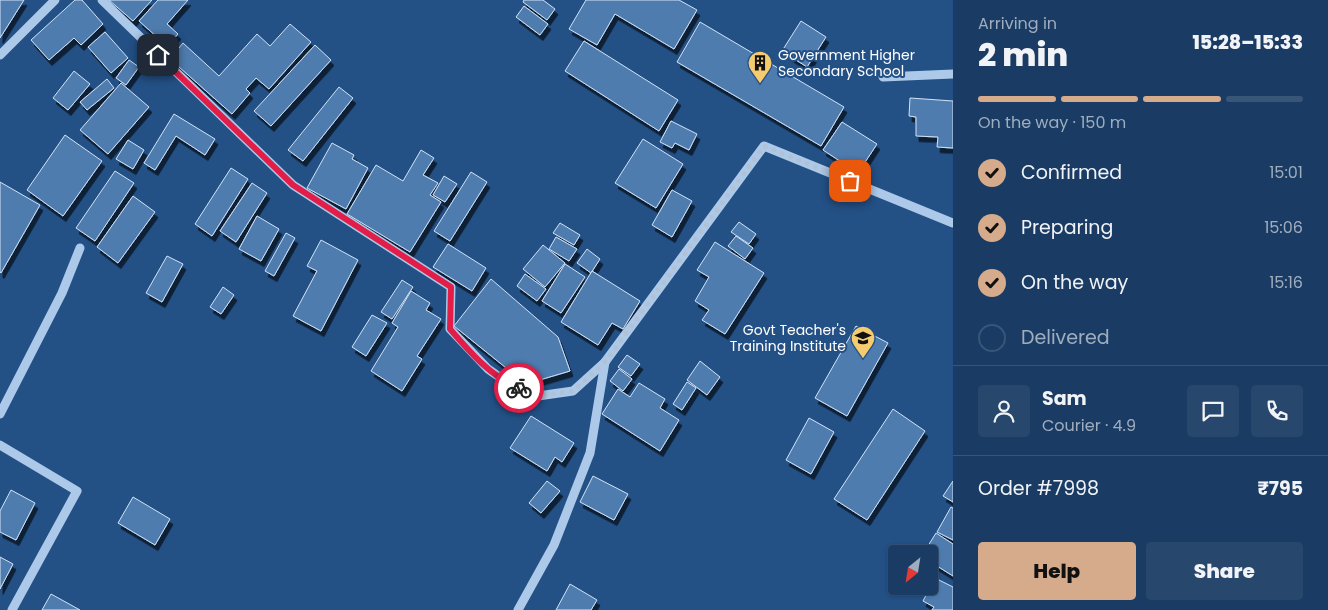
<!DOCTYPE html>
<meta charset="utf-8">
<style>
:root{--surface:#1a3c64;--page:#27476d;--text:#f1f3f6;--muted:#9fadbf;--line:#385678;--accent:#d6ab8b}
body{margin:0;font-family:Poppins,sans-serif;background:var(--page);color:var(--text);height:100vh;display:flex;flex-direction:column;font-size:19px;white-space:nowrap}
*{box-sizing:border-box;margin:0}
p{font-size:16px;color:var(--muted)}
.icon{flex:none;width:28px;height:28px;fill:none;stroke:currentColor;stroke-width:2;stroke-linecap:round;stroke-linejoin:round}
.map{position:relative;flex:1;overflow:hidden}
.details{display:flex;flex-direction:column;background:var(--surface);width:375px}
.details>*{flex:none}
.needle{width:32px;rotate:210deg}
.controls{position:absolute;left:888px;top:545px;display:grid;gap:10px}
.controls a{display:grid;place-items:center;width:50px;height:50px;border-radius:5px;background:var(--surface);box-shadow:0 1px 4px #0004,0 0 0 1px var(--line);font-size:25px}
.pin{position:absolute;display:grid;place-items:center;width:42px;height:42px;color:#fff;margin:-21px;border-radius:10px;box-shadow:0 2px 8px #0006}
.courier{position:absolute;display:grid;place-items:center;width:50px;height:50px;margin:-25px;border:4px solid #e11d48;border-radius:50%;background:#fff;color:#222;box-shadow:0 1px 6px #0007}
.summary em{font-style:normal;font-weight:800}
.summary div{display:flex;flex-direction:column-reverse}
.summary{display:flex;align-items:center;justify-content:space-between;height:85px;padding:0 25px}
h1{font-size:32px;font-weight:800;line-height:38px}
.bar{display:grid;grid-template-columns:repeat(4,1fr);gap:8px 5px;align-content:center;height:60px;padding:0 25px}
.bar i{height:6px;border-radius:4px;background:var(--line)}
.bar .on{background:var(--accent)}
.bar p{grid-column:span 4}
.line{display:flex;align-items:center;gap:12px;padding:0 25px;border-top:1px solid var(--line)}
.line div{flex:1}
.round{display:grid;place-items:center;flex:none;width:52px;height:52px;border-radius:5px;background:var(--page)}
ol{padding:0 25px;list-style:none}
li{display:flex;align-items:center;gap:15px;height:55px}
li p{margin-inline-start:auto}
li .icon{padding:5px;border-radius:50%;background:var(--accent);color:#111;stroke-width:4}
li:last-child{color:var(--muted)}
li i{width:28px;height:28px;border:2px solid var(--line);border-radius:50%}
.primary-button{display:flex;gap:10px;margin-top:auto;padding:10px 25px}
.primary-button a{flex:1;height:58px;border-radius:5px;background:var(--accent);color:#111;font-size:20px;font-weight:800;line-height:58px;text-align:center}
.primary-button a+a{background:var(--page);color:var(--text)}
main{display:flex;flex:1;min-height:0}
.map>svg:first-child{display:block}
</style>
<main>
<div class="map">
<svg width="953" height="610" viewBox="0 0 953 610">
<defs>
<filter id="shadow"><feDropShadow dx="3" dy="5.5" stdDeviation="0" flood-color="#0009"/></filter>
</defs>
<rect width="100%" height="100%" fill="#235085"/>
<g fill="#507caf" stroke="#d1e3f7" filter="url(#shadow)">
<polygon points="0,0 24,0 0,38"/>
<polygon points="75,0 82,0 103,24 81,45 74,38 49,60 31,40"/>
<polygon points="109,0 152,0 133,21"/>
<polygon points="158,0 188,0 167,24 178,34 167,46 139,21"/>
<polygon points="524,0 543,0 555,9 547,20 523,2"/>
<polygon points="586,0 679,0 697,10 674,49 615,14 597,45 569,29"/>
<polygon points="524,6 548,24 540,35 516,17"/>
<polygon points="801,21 826,37 807,67 782,51"/>
<polygon points="700,22 844,107 821,146 677,62"/>
<polygon points="290,24 311,42 269,89 256,78 246,89 250,93 232,114 170,59 183,43 219,76 257,34 270,46"/>
<polygon points="105,32 128,58 111,73 88,47"/>
<polygon points="584,41 678,100 659,131 565,71"/>
<polygon points="315,45 331,60 271,126 254,111"/>
<polygon points="129,60 139,67 126,85 116,78"/>
<polygon points="74,71 90,84 68,110 53,98"/>
<polygon points="107,79 114,88 87,110 80,102"/>
<polygon points="121,83 149,107 108,154 80,130"/>
<polygon points="339,87 353,98 303,161 288,150"/>
<polygon points="910,98 953,101 953,148 937,147 938,137 916,136 916,117 909,116"/>
<polygon points="174,114 215,139 205,155 176,136 155,170 144,163"/>
<polygon points="671,121 697,134 689,150 675,143 672,148 660,142"/>
<polygon points="842,122 877,144 858,173 823,150"/>
<polygon points="65,135 102,161 63,216 27,190"/>
<polygon points="643,139 683,164 656,208 615,183"/>
<polygon points="128,140 144,150 133,169 116,159"/>
<polygon points="332,143 354,155 352,159 368,168 346,209 307,188"/>
<polygon points="421,150 434,158 423,175 438,183 430,195 441,202 410,252 347,214 376,165 403,181"/>
<polygon points="231,168 248,179 212,236 195,224"/>
<polygon points="115,171 134,183 95,241 76,228"/>
<polygon points="471,172 487,182 450,241 434,231"/>
<polygon points="444,176 457,184 445,202 433,195"/>
<polygon points="0,182 40,205 1,273 0,272"/>
<polygon points="252,183 267,193 236,242 220,231"/>
<polygon points="672,190 692,201 672,237 652,225"/>
<polygon points="133,196 155,212 118,263 97,247"/>
<polygon points="257,216 279,229 261,261 239,249"/>
<polygon points="739,222 756,234 749,244 731,232"/>
<polygon points="560,223 580,235 574,245 553,233"/>
<polygon points="286,233 295,238 274,276 265,271"/>
<polygon points="736,236 753,248 745,259 728,246"/>
<polygon points="556,237 577,249 569,261 549,249"/>
<polygon points="321,240 358,260 321,331 293,316 317,271 307,266"/>
<polygon points="715,242 764,273 725,334 702,320 709,310 695,301 709,277 697,270"/>
<polygon points="448,244 486,268 472,291 433,267"/>
<polygon points="543,245 565,263 545,287 523,269"/>
<polygon points="587,249 600,259 591,273 577,263"/>
<polygon points="167,256 183,264 162,302 146,293"/>
<polygon points="565,264 585,277 561,313 542,301"/>
<polygon points="592,271 640,301 623,329 612,323 598,345 561,322"/>
<polygon points="525,274 546,289 537,301 517,286"/>
<polygon points="491,279 558,337 570,371 526,384 454,326"/>
<polygon points="402,280 413,287 392,319 381,312"/>
<polygon points="223,287 234,295 221,314 210,307"/>
<polygon points="411,291 430,303 426,310 441,319 417,356 422,359 402,391 371,371 398,327 392,323"/>
<polygon points="372,315 387,323 366,356 352,347"/>
<polygon points="856,326 888,343 847,416 815,398"/>
<polygon points="627,355 640,364 631,376 618,367"/>
<polygon points="700,361 720,377 707,395 687,380"/>
<polygon points="619,369 632,379 623,391 610,381"/>
<polygon points="687,382 696,388 682,410 673,404"/>
<polygon points="639,383 665,399 660,408 679,420 660,451 602,414 618,389 630,397"/>
<polygon points="893,409 925,431 867,520 834,499"/>
<polygon points="531,416 574,443 562,462 555,457 547,471 510,448"/>
<polygon points="809,418 834,432 811,474 786,460"/>
<polygon points="593,476 628,494 614,520 580,502"/>
<polygon points="547,481 560,491 541,513 529,503"/>
<polygon points="953,481 953,502 943,496"/>
<polygon points="11,490 35,503 16,540 0,532 0,511"/>
<polygon points="133,497 170,519 155,545 118,523"/>
<polygon points="951,507 953,508 953,540 937,532"/>
<polygon points="936,533 953,544 953,576 929,561 929,554 923,554"/>
<polygon points="0,557 13,564 0,589"/>
<polygon points="935,578 953,587 953,610 932,610 934,607 923,601"/>
<polygon points="570,584 597,600 591,610 556,610"/>
<polygon points="51,594 80,610 42,610"/>
</g>
<g fill="none" stroke-linecap="round" stroke-linejoin="round">
<g stroke="#acc9e9" stroke-width="9">
<polyline points="102,0 293,185 451,287 450,329 488,369 511,385 538,396 573,391 605,362 764,146 953,223"/>
<polyline points="0,55 55,0"/>
<polyline points="883,77 953,74"/>
<polyline points="0,414 62,293 80,248"/>
<polyline points="0,445 77,491 12,610"/>
<polyline points="518,610 554,545 590,453 605,362"/>
</g>
</g>
<g fill="none" stroke-linecap="round" stroke-linejoin="round">
<polyline stroke="#b2c2d4" stroke-width="5" stroke-dasharray="0 9" points="519,388 538,396 573,391 605,362 764,146 850,181"/>
<path stroke="#e11d48" stroke-width="6" d="M158 55 293 185 451 287 450 329C470 352 490 376 519 388"/>
</g>
<defs>
<symbol id="building-pin" viewBox="-11 -11 22 30"><path d="M0 17L-7.5 6A9.5 9.5 0 1 1 7.5 6Z" fill="#f4cb6f" stroke="#235085"/><path d="M-4-6H4V6H1V3H-1V6H-4ZM-2.5-4.3h1.7v1.8h-1.7ZM.8-4.3h1.7v1.8H.8ZM-2.5-1h1.7V.8h-1.7ZM.8-1h1.7V.8H.8Z" fill="#111"/></symbol>
<symbol id="university-pin" viewBox="-11 -11 22 30"><path d="M0 17L-7.5 6A9.5 9.5 0 1 1 7.5 6Z" fill="#f4cb6f" stroke="#235085"/><path d="M0-5L7-2L0 1L-7-2ZM-4 1L0 2.5L4 1V4Q0 6-4 4Z" fill="#111"/></symbol>
</defs>
<g fill-rule="evenodd">
<use href="#building-pin" x="746" y="49" width="28" height="38"/>
<use href="#university-pin" x="849" y="324" width="28" height="38"/>
</g>
<g text-anchor="middle" dominant-baseline="central" stroke-width="4" stroke-linejoin="round" paint-order="stroke">
<g font-size="14" fill="#fff" stroke="#235085" text-anchor="start">
<text x="778" y="55">Government Higher<tspan x="778" dy="16">Secondary School</tspan></text>
<text x="846" y="330" text-anchor="end">Govt Teacher's<tspan x="846" dy="16">Training Institute</tspan></text>
</g>
</g>
</svg>
<div class="controls">
<a><svg class="needle" viewBox="-14 -14 28 28"><path d="M0-13l5 13h-10z" fill="#e53935"/><path d="M0 13l5-13h-10z" fill="#9fadbf"/></svg></a>
</div>
<div class="pin" style="left:850px;top:181px;background:#ea580c"><svg class="icon" aria-label="bag" viewBox="0 0 24 24"><path d="M5 8h14l-1 12H6zM9 8a3 3 0 0 1 6 0"/></svg></div>
<div class="pin" style="left:158px;top:55px;background:#1f2937"><svg class="icon" aria-label="home" viewBox="0 0 24 24"><path d="M3 11l9-7 9 7M6 9v11h12V9"/></svg></div>
<div class="courier" style="left:519px;top:388px"><svg class="icon" aria-label="bike" viewBox="0 0 24 24"><circle cx="6" cy="16" r="4"/><circle cx="18" cy="16" r="4"/><path d="M6 16l4-8h5l3 8M10 8l3 8H6M13 5h3"/></svg></div>
</div>
<section class="details">
<div class="summary"><div><h1>2 min</h1><p>Arriving in</p></div><em>15:28–15:33</em></div>
<div class="bar"><i class="on"></i><i class="on"></i><i class="on"></i><i></i><p>On the way · 150 m</p></div>
<ol>
<li><svg class="icon" aria-label="check" viewBox="0 0 24 24"><path d="M5 12l5 5 9-10"/></svg>Confirmed<p>15:01</p></li>
<li><svg class="icon" aria-label="check" viewBox="0 0 24 24"><path d="M5 12l5 5 9-10"/></svg>Preparing<p>15:06</p></li>
<li><svg class="icon" aria-label="check" viewBox="0 0 24 24"><path d="M5 12l5 5 9-10"/></svg>On the way<p>15:16</p></li>
<li><i></i>Delivered</li>
</ol>
<div class="line" style="height:90px"><a class="round"><svg class="icon" aria-label="person" viewBox="0 0 24 24"><circle cx="12" cy="8" r="4"/><path d="M4 21q1-7 8-7t8 7"/></svg></a><div><b>Sam</b><p>Courier · 4.9</p></div><a class="round"><svg class="icon" aria-label="chat" viewBox="0 0 24 24"><path d="M4 5h16v11H9l-5 4z"/></svg></a><a class="round"><svg class="icon" aria-label="phone" viewBox="0 0 24 24"><path d="M5 4h4l2 5-3 2q2 4 5 5l2-3 5 2v4C11 20 4 13 5 4z"/></svg></a></div>
<div class="line" style="height:65px"><div>Order #7998</div><b>₹795</b></div>
<div class="primary-button"><a>Help</a><a>Share</a></div>
</section>
</main>
